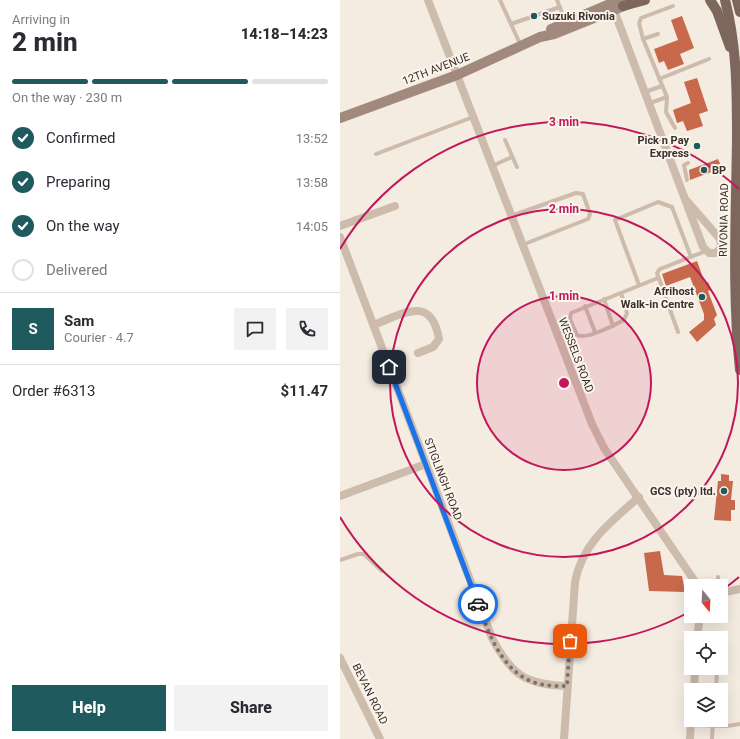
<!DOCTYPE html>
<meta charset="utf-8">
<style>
:root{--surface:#fff;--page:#f2f2f3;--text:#2b2b33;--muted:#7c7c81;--line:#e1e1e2;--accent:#1f5a5e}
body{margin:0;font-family:Roboto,sans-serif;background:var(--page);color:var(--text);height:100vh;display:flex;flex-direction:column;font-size:15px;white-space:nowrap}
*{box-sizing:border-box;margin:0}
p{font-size:13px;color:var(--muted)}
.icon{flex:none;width:22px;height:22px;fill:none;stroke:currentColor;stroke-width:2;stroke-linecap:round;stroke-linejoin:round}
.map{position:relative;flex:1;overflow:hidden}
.side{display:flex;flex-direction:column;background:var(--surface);width:340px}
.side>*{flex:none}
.needle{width:26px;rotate:162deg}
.fabs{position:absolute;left:344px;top:579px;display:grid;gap:8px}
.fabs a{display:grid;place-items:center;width:44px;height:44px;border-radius:0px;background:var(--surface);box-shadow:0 4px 16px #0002;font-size:20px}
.pin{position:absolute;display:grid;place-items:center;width:34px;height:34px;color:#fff;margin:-17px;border-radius:8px;box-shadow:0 2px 6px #0006}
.courier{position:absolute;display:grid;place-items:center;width:40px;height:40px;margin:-20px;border:3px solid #1a73e8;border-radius:50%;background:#fff;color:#222;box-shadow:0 1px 5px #0007}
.overview em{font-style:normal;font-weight:800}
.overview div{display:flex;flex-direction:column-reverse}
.overview{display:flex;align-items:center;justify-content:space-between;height:68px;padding:0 12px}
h1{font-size:26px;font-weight:800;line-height:30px}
.bar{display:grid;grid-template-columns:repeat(4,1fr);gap:6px 4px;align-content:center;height:48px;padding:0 12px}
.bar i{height:5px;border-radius:3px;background:var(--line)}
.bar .selected{background:var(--accent)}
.bar p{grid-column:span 4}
.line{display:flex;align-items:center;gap:10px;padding:0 12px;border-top:1px solid var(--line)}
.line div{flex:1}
.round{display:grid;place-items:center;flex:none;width:42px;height:42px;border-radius:0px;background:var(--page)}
ol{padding:0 12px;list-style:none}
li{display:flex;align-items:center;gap:12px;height:44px}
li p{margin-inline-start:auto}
li .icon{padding:4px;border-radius:50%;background:var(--accent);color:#fff;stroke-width:4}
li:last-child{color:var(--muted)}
li i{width:22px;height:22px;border:2px solid var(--line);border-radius:50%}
.primary-button{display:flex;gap:8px;margin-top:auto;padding:8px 12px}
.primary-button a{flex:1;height:46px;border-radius:0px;background:var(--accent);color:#fff;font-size:16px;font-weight:800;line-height:46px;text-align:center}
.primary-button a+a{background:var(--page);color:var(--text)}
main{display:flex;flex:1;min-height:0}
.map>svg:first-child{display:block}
</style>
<main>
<section class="side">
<div class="overview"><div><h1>2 min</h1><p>Arriving in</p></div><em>14:18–14:23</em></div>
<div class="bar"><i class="selected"></i><i class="selected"></i><i class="selected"></i><i></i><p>On the way · 230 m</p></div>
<ol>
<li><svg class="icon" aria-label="check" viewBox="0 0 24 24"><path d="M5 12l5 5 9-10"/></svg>Confirmed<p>13:52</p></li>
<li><svg class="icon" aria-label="check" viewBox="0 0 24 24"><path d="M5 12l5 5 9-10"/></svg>Preparing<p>13:58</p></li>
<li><svg class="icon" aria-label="check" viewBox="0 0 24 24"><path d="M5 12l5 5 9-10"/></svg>On the way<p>14:05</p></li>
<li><i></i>Delivered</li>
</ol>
<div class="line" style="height:72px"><b class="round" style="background:var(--accent);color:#fff">S</b><div><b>Sam</b><p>Courier · 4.7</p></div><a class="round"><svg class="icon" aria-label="chat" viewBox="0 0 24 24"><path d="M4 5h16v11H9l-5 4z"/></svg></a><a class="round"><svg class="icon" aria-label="phone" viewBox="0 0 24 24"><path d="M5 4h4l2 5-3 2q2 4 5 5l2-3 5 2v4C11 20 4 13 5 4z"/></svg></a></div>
<div class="line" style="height:52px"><div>Order #6313</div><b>$11.47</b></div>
<div class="primary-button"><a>Help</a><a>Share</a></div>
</section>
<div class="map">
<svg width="400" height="739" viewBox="0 0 400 739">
<rect width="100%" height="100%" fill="#f4ebe1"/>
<g fill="#c8694b">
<polygon points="342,16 354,48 340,54 344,64 328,70 324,61 319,63 314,49 338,40 331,20"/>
<polygon points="357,78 368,111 359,114 363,126 347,131 343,121 337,123 333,110 351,103 344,82"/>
<polygon points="378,159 382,168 350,180 349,170"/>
<polygon points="357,261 365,283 368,282 371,290 368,291 377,315 374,319 376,325 357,342 349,332 364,320 364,314 350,277 326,286 322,274"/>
<polygon points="381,474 389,475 389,481 393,481 391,500 395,500 395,510 391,510 391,521 374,520 378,481 381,481"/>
<polygon points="320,551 324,575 342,576 345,592 309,591 304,553"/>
</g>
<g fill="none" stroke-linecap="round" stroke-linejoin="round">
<g stroke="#cdbbac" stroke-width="4">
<polyline points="160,0 181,46"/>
<polyline points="217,0 225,21"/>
<polyline points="171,24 220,7"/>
<polyline points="318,34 303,39 327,97 326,112 335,128"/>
<polyline points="303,39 299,23 301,18 333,6"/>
<polyline points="319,79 369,59"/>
<polyline points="305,92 322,86"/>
<polyline points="310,103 327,97"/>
<polyline points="165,140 177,167"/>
<polyline points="36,154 133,117"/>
<polyline points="152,166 172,157"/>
<polyline points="347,180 344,165 348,163"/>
<polyline points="171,216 236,193 243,194 250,214 248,219 182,245"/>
<polyline points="299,285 275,220 318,202 332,207 351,257"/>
<path d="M281 293 287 313 284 320C275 325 246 340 237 335L230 319 231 313 318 278"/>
<polyline points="264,299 273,326"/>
<polyline points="245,306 255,332"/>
<polyline points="338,332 317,273 320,269 366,251"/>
<polyline points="0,560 18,554 24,554 42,571"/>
<polyline points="378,586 378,577"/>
<polyline points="380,638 380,633"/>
<polyline points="376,690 377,668"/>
<polyline points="351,725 387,726 400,724"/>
<polyline points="372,739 373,720"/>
</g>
<g stroke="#cdbbac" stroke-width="8">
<polyline points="88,0 252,424 264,448 358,586"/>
<polyline points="272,5 363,247 369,253 376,253 381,247 380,239 347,201"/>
<polyline points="0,226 55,206"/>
<path d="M0 237 152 638C172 676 185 684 227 686"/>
<path d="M33 325C62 315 91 293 99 339L93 347 78 353"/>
<polyline points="0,496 86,464"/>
<polyline points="381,593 400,589"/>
<polyline points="357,638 360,616"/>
<polyline points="0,658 40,739"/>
<polyline points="354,690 355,668"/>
<path d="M224 739 235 582C242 543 271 522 299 497"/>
<polyline points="350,739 351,720"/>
</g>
<g stroke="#a18a7d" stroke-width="10">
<polyline points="211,29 279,0"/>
<polyline points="0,118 117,75 200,37 214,34 291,3"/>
</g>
<g stroke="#7d675c" stroke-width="10">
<polyline points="370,0 377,11 390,47"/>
<path d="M385 0C397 46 397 92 397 139 396 216 392 294 400 370"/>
<polyline points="397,0 400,12"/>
<polyline points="283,6 305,0"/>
</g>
</g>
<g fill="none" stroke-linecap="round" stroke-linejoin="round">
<path stroke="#7c716b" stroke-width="4" stroke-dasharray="0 7.2" d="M138 604C149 633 161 670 193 682 204 686 216 686 227 686L230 641"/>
<polyline stroke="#1a73e8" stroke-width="5" points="49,367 138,604"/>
</g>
<circle cx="224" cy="383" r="87" fill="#c2185b" fill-opacity=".12"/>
<g fill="none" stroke="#c2185b" stroke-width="2">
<circle cx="224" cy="383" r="87"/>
<circle cx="224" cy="383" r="174"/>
<path d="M399 577A261 261 0 0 1 381 591M351 611A261 261 0 0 1 0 517M0 249A261 261 0 0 1 399 189"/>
</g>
<g fill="#1f5a5e" stroke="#fbf5ee" stroke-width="1.5">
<circle cx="194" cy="16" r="4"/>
<circle cx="357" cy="146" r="4"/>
<circle cx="364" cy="170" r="4"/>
<circle cx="362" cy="297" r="4"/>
<circle cx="384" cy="491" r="4"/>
</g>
<g text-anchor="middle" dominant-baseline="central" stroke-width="4" stroke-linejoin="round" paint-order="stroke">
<g font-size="11" font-weight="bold" fill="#3b302b" stroke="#fbf5ee" text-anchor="end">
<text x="202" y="16" text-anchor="start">Suzuki Rivonia</text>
<text x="349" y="140">Pick n Pay<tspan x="349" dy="13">Express</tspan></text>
<text x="372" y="170" text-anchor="start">BP</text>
<text x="354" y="291">Afrihost<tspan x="354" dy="13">Walk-in Centre</tspan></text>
<text x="376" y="491">GCS (pty) ltd.</text>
</g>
<g font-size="11" fill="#3b302b" stroke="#fbf5ee">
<text transform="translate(96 69) rotate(-21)">12TH AVENUE</text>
<text transform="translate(384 220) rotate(-89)">RIVONIA ROAD</text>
<text transform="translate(236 355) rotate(69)">WESSELS ROAD</text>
<text transform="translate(103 479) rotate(69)">STIGLINGH ROAD</text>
<text transform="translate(30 694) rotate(64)">BEVAN ROAD</text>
</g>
</g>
<circle cx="224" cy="383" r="6" fill="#c2185b" stroke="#fbf5ee" stroke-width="2"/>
<g font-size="12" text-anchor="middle" font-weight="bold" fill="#c2185b" stroke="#fbf5ee" stroke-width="4" stroke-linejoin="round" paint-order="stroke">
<text x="224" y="126">3 min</text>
<text x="224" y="213">2 min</text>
<text x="224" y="300">1 min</text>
</g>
</svg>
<div class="fabs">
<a><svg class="needle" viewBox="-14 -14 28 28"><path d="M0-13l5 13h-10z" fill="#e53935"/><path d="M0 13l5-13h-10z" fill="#7c7c81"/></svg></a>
<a><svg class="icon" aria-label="locate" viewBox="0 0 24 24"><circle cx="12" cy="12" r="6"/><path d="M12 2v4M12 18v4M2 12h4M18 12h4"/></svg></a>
<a><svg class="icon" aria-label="layers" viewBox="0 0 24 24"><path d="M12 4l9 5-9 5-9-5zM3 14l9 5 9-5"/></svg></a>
</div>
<div class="pin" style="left:230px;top:641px;background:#ea580c"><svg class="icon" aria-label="bag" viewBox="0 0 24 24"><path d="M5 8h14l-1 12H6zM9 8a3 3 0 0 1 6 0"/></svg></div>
<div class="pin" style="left:49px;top:367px;background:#1f2937"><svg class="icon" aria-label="home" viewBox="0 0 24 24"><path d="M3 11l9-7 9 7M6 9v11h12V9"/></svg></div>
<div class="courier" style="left:138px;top:604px"><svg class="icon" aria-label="car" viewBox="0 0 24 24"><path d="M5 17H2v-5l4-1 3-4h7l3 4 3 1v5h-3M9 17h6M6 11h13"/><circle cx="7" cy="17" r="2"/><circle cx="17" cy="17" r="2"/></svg></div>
</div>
</main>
